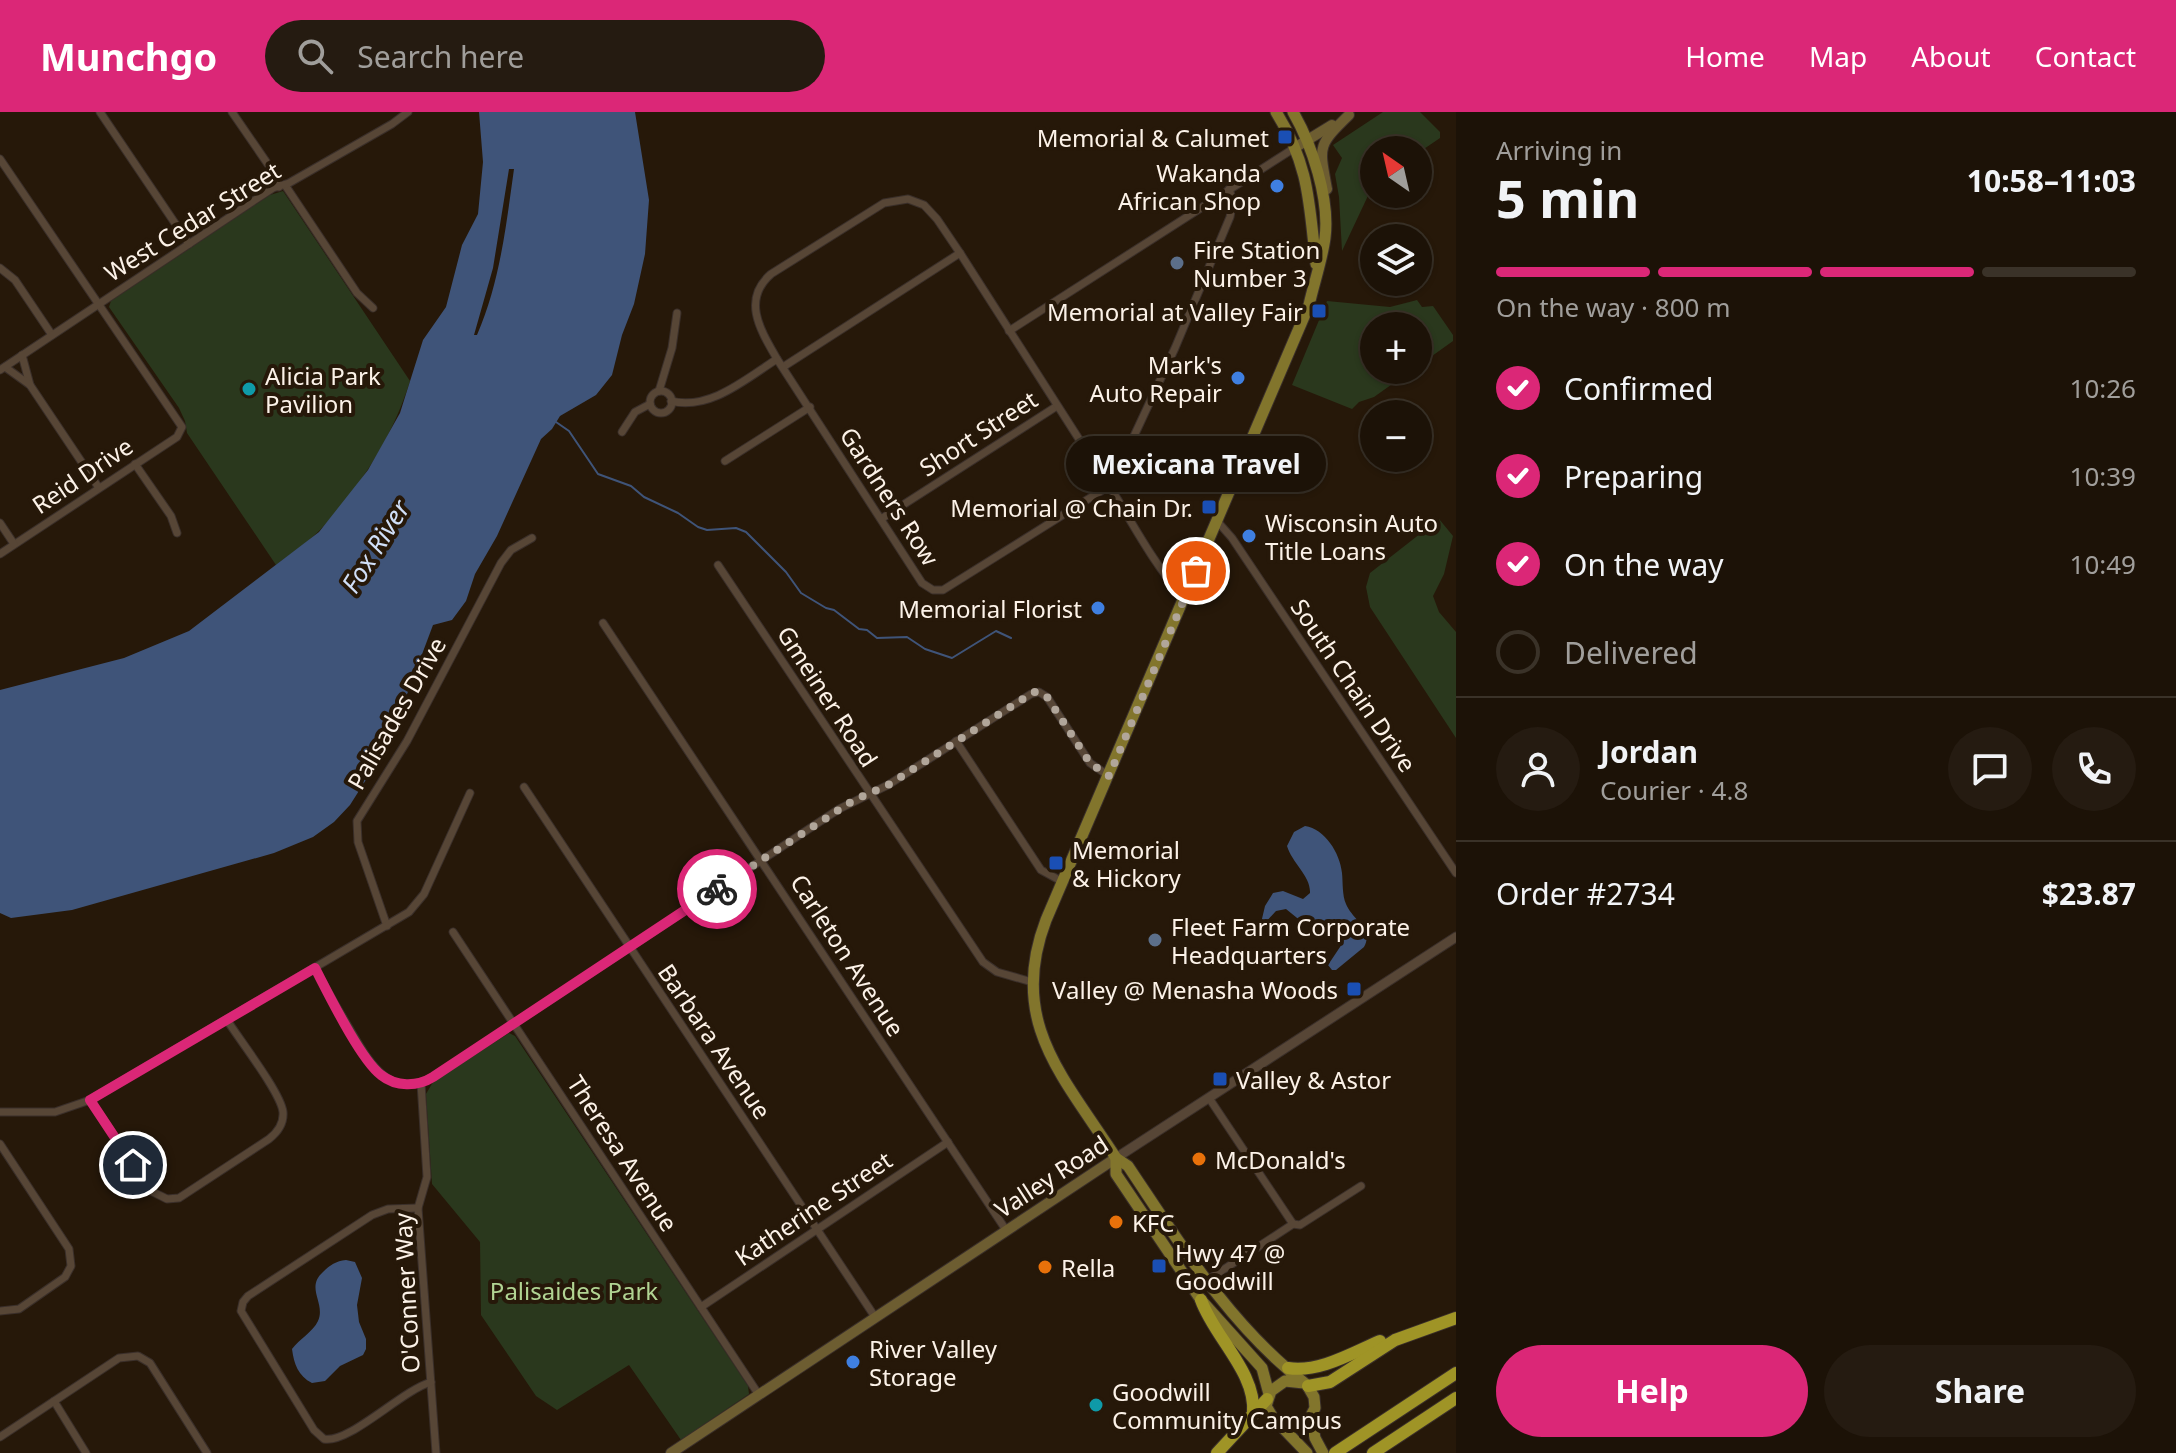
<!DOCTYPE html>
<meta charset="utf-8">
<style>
:root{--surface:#1c1207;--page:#251b11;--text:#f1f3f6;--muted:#a09e9b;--line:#3a3228;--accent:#db2777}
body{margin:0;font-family:"Noto Sans",sans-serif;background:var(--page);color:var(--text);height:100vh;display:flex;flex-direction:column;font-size:30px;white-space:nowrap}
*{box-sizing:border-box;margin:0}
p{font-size:26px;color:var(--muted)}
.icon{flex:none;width:44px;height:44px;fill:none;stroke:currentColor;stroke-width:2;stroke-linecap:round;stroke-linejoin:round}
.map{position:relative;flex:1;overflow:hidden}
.side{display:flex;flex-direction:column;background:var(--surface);width:720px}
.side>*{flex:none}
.needle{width:52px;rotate:326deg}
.fabs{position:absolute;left:1360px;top:24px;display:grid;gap:16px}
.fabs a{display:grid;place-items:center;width:72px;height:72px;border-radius:50%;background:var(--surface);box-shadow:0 2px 6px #0004,0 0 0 2px var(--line);font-size:40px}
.pin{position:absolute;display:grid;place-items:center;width:68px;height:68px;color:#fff;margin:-34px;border:4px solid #fff;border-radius:50%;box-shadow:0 2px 8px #0007}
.courier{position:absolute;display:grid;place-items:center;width:80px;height:80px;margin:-40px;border:6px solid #db2777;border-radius:50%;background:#fff;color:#222;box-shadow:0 2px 10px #0007}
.bubble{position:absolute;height:56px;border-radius:28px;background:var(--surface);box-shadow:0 2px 6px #0004,0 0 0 2px var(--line);font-size:26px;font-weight:700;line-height:56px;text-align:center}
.overview em{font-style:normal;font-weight:700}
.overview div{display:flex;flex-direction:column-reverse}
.overview{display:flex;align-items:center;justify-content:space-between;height:136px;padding:0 40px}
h1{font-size:52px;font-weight:700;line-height:60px}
.bar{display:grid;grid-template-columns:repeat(4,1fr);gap:12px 8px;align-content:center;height:96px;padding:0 40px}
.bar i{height:10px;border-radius:6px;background:var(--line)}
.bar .selected{background:var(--accent)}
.bar p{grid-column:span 4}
.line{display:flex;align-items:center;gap:20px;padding:0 40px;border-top:2px solid var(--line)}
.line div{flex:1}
.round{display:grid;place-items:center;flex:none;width:84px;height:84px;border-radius:42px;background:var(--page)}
ol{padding:0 40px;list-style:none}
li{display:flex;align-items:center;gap:24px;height:88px}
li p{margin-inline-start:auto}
li .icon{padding:8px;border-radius:50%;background:var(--accent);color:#fff;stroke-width:4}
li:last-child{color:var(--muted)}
li i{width:44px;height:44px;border:4px solid var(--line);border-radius:50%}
.button{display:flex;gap:16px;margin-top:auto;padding:16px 40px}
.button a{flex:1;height:92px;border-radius:48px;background:var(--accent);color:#fff;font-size:32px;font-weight:700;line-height:92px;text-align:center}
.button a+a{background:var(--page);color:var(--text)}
header{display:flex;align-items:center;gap:48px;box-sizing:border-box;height:112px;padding:0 40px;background:var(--accent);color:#fff}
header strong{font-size:38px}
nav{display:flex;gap:44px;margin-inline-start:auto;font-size:28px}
.search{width:560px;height:72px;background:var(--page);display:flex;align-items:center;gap:20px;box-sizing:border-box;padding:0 28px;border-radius:44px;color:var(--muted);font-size:30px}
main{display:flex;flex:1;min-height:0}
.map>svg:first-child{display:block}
</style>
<header>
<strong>Munchgo</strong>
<div class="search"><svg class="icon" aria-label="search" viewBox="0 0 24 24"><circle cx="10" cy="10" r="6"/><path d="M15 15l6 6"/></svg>Search here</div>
<nav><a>Home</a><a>Map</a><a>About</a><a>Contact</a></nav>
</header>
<main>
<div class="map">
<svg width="1456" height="1341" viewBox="0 0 1456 1341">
<rect width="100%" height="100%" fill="#261809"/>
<g fill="#2a381d">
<polygon points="1383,0 1420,0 1440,20 1440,26 1418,41 1418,38 1374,38 1374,71 1342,139 1339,85 1335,62 1342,46 1333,33"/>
<path d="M283 79 410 269C393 324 360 376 320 418 307 431 290 442 276 453L187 321 185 309 179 296 109 195 111 189 270 83Z"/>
<polygon points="1417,188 1422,195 1433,194 1453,223 1453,229 1418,254 1418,214 1374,214 1374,258 1412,258 1374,285 1359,290 1352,297 1292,273 1327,189 1390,195"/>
<polygon points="1439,407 1453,424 1444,462 1433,484 1439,500 1456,520 1456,626 1370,495 1366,475 1370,461"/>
<polygon points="509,921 515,924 748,1274 749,1282 681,1328 629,1253 557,1298 536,1284 481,1203 480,1130 432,1072 426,982 433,970"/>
</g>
<g fill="#3f5479" fill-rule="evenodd">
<path d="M479 0H635L649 88 645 142 634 192 622 223 612 263 596 283 560 304 552 317 541 327 497 424 475 462 466 489 452 508 433 513 388 633 350 693 334 710 313 725 274 741 72 798 11 806 0 801V578L124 546 189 519 319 420 368 358 400 301 423 228 446 195 462 133 478 102 483 50ZM509 57H514C506 114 500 170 477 223H474L493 156Z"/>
<path d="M1305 714C1325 717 1340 741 1342 761 1343 770 1342 783 1346 792 1352 807 1374 818 1364 835L1336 858H1332L1328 853 1342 832 1336 819 1326 809 1302 810 1286 797 1276 799 1264 812 1261 811 1265 794 1273 781 1283 779 1303 787 1310 781C1311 764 1292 751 1287 734L1294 720Z"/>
<path d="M346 1148 355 1150 362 1166 357 1193 359 1210 366 1227V1237L363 1243 340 1254 325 1269 312 1271C298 1264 294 1252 292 1237 299 1227 313 1220 318 1209 326 1191 305 1176 323 1160 330 1153 336 1149 346 1148Z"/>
</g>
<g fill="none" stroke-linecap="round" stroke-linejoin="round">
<polyline stroke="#3f5479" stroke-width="2" points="556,310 569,319 598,362 631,374 644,385 678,401 698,415 707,418 736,416 746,420 786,460 801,481 826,496 834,498 859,517 867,518 877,526 907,525 925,537 952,546 996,519 1011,526"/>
<defs>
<g id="minor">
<polyline points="100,0 189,132"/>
<polyline points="232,0 276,64 279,75"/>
<polyline points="0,47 182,315 177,325 0,442"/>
<polyline points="285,73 357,181 373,196"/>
<polyline points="0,156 15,168 52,223"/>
<polyline points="1009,219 1296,35"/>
<polyline points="22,243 30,273"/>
<polyline points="5,255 30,273 99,376"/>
<polyline points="783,255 960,141"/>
<polyline points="0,258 273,76 289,71 392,12 408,0"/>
<polyline points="659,279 672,236 677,201"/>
<circle cx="661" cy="290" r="11"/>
<path d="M671 289C710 299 747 266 777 247"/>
<polyline points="622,320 635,300 650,292"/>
<polyline points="725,349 810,295"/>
<polyline points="135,352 171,404 177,421"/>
<polyline points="881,407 1057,294"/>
<polyline points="1217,409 1232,426 1456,761"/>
<polyline points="0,411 14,432"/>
<polyline points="718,453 983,850 997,860 1032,870"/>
<path d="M1184 486C1155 454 1134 414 1112 378L1109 374 960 141 937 107 924 93 908 87 884 91 771 162C741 188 761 219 777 247L922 471 933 478H943L1109 374 1114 367 1175 236 1230 105 1233 89 1229 77"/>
<polyline points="603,511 1006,1118"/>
<polyline points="956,629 1041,758 1063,770"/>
<polyline points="524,675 875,1205"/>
<polyline points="387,814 358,730 357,709 407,629 501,451 511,438 532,426"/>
<polyline points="453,820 759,1283"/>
<path d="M315 856C326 877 337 896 349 916 368 948 389 990 433 965L839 697 888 673 1031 582 1039 580 1047 585 1090 651 1109 664"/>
<polyline points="421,971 427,1065 418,1096 436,1341"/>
<polyline points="1209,986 1293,1112"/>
<path d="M90 988 151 1079 167 1087 179 1086 269 1027C278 1020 284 1012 283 1000 281 981 239 927 227 908"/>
<polyline points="0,1000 55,1000 90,988 409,800 424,782 470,681"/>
<polyline points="0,1032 69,1137 71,1154 65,1165 19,1197 0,1199"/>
<path d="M418 1096 388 1097 372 1103 248 1184 243 1190 241 1199 314 1318 324 1327C349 1332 401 1279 431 1270"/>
<polyline points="1206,1169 1293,1112 1300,1113 1361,1074"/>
<polyline points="701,1195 948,1030"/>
<polyline points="54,1289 86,1341"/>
<polyline points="0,1325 119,1246 138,1244 150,1251 207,1341"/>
</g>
<polyline id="tertiary" points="1116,1046 1456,825"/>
<g id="secondary">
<polyline points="1296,35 1332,13"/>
<path d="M1327 77C1319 34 1317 34 1349 3"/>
<polyline points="671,1341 1116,1046"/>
</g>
<g id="primary">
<path d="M1276 0C1310 54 1309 92 1316 152"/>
<path d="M1293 0C1312 33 1330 87 1325 126 1322 148 1314 171 1309 193L1046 808C1007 910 1064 965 1116 1046L1128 1054C1181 1133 1230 1214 1307 1273L1314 1285 1315 1296 1308 1309 1293 1316 1275 1309 1266 1294 1271 1279 1285 1269 1304 1271"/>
<polyline points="1116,1046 1116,1062 1201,1188 1262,1256 1269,1282"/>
<polyline points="1311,1305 1315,1326 1323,1341"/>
<polyline points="1282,1315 1307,1341"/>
</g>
<g id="motorway">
<path d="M1201 1188C1214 1225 1257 1261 1253 1302"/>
<path d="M1288 1256C1319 1261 1352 1241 1380 1229"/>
<polyline points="1308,1274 1330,1270 1395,1228 1456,1206"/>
<polyline points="1217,1341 1267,1287"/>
<polyline points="1335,1341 1456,1261"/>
<polyline points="1373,1341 1456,1286"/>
</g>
</defs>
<use href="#minor" stroke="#3a2f2a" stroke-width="9"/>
<use href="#tertiary" stroke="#3a2f2a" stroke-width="11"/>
<use href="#secondary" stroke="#3a2f2a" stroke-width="12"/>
<use href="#primary" stroke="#3a2f2a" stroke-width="13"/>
<use href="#motorway" stroke="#3a2f2a" stroke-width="14"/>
<use href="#minor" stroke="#574636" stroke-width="7"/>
<use href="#tertiary" stroke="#574636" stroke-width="9"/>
<use href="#secondary" stroke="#6d5d31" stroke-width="10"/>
<use href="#primary" stroke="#82752c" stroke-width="11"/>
<use href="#motorway" stroke="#9f9426" stroke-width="12"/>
</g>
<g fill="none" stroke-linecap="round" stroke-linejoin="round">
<polyline stroke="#b1a69a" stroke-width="8" stroke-dasharray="0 14.4" points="717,777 854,688 888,673 1034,580 1039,580 1047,585 1090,651 1109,664 1196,459"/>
<path stroke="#db2777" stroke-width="10" d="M133 1053 90 988 315 856C328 881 360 947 381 963 396 975 417 975 433 965L717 777"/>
</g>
<g fill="#1a4fb4" stroke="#261809" stroke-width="3">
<rect x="1277" y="17" width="16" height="16" rx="4"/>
<rect x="1311" y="191" width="16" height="16" rx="4"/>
<rect x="1201" y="387" width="16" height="16" rx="4"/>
<rect x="1048" y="743" width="16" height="16" rx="4"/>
<rect x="1346" y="869" width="16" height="16" rx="4"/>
<rect x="1212" y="959" width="16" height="16" rx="4"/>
<rect x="1151" y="1146" width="16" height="16" rx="4"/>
</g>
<g fill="#3f7fe0" stroke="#261809" stroke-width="3">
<circle cx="1277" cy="74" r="8"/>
<circle cx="1238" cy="266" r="8"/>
<circle cx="1249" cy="424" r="8"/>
<circle cx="1098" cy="496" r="8"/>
<circle cx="853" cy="1250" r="8"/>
</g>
<g fill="#5c6f8a" stroke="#261809" stroke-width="3">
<circle cx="1177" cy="151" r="8"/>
<circle cx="1155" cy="828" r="8"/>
</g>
<g fill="#0f9aa8" stroke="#261809" stroke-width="3">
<circle cx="249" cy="277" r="8"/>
<circle cx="1096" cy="1293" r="8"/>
</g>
<g fill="#e8710a" stroke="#261809" stroke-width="3">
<circle cx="1199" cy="1047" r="8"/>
<circle cx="1116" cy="1110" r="8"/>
<circle cx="1045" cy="1155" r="8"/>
</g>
<g text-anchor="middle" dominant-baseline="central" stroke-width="8" stroke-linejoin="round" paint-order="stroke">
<g font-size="24" fill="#fcf2e8" stroke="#261809" text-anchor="start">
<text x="1269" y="25" text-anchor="end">Memorial &amp; Calumet</text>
<text x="1261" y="60" text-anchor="end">Wakanda<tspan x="1261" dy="28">African Shop</tspan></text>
<text x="1193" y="137">Fire Station<tspan x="1193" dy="28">Number 3</tspan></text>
<text x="1303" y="199" text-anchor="end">Memorial at Valley Fair</text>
<text x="1222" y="252" text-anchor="end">Mark's<tspan x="1222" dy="28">Auto Repair</tspan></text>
<text x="265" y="263">Alicia Park<tspan x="265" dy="28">Pavilion</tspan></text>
<text x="1193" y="395" text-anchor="end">Memorial @ Chain Dr.</text>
<text x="1265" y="410">Wisconsin Auto<tspan x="1265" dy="28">Title Loans</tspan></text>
<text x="1082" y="496" text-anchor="end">Memorial Florist</text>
<text x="1072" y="737">Memorial<tspan x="1072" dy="28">&amp; Hickory</tspan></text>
<text x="1171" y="814">Fleet Farm Corporate<tspan x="1171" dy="28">Headquarters</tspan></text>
<text x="1338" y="877" text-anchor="end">Valley @ Menasha Woods</text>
<text x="1236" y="967">Valley &amp; Astor</text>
<text x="1215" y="1047">McDonald's</text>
<text x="1132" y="1110">KFC</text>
<text x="1175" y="1140">Hwy 47 @<tspan x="1175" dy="28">Goodwill</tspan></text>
<text x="1061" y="1155">Rella</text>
<text x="869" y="1236">River Valley<tspan x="869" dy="28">Storage</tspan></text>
<text x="1112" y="1279">Goodwill<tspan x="1112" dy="28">Community Campus</tspan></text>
</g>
<g font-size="24" fill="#fcf2e8" stroke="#261809">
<text transform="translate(192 109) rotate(-32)">West Cedar Street</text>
<text transform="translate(978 321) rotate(-33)">Short Street</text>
<text transform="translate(82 363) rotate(-34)">Reid Drive</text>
<text transform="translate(890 384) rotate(57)">Gardners Row</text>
<text transform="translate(1354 573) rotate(56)">South Chain Drive</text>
<text transform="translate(828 584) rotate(57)">Gmeiner Road</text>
<text transform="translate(396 601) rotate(-60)">Palisades Drive</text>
<text transform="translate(848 843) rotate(57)">Carleton Avenue</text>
<text transform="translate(715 929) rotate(56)">Barbara Avenue</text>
<text transform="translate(623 1041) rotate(57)">Theresa Avenue</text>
<text transform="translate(1051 1064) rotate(-33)">Valley Road</text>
<text transform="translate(813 1096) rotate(-34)">Katherine Street</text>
<text transform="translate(406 1181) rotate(-93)">O'Conner Way</text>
</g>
<g font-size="24" fill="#b1d493" stroke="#261809">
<text x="574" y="1178">Palisaides Park</text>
</g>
<g font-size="26" font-style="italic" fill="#d0dff8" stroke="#261809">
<text transform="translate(375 434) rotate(-58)">Fox River</text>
</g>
</g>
</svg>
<div class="fabs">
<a><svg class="needle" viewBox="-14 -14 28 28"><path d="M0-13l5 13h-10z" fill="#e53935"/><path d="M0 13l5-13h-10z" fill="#a09e9b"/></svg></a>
<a><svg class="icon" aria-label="layers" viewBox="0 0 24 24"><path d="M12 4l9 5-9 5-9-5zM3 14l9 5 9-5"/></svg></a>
<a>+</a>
<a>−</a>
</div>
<div class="pin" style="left:1196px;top:459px;background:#ea580c"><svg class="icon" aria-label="bag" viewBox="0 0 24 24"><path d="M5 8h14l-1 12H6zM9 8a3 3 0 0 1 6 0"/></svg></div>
<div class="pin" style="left:133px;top:1053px;background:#1f2937"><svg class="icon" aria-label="home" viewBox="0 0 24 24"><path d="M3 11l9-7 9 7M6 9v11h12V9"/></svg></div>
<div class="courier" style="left:717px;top:777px"><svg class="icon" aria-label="bike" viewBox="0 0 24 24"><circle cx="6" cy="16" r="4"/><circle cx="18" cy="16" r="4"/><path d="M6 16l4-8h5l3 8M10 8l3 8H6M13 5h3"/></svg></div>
<div class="bubble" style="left:1066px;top:324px;width:260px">Mexicana Travel</div>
</div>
<section class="side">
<div class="overview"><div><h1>5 min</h1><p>Arriving in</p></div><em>10:58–11:03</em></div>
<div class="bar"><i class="selected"></i><i class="selected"></i><i class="selected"></i><i></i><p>On the way · 800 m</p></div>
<ol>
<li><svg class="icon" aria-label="check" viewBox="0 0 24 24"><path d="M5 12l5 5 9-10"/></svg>Confirmed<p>10:26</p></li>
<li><svg class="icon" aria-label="check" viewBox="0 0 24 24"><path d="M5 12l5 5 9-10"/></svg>Preparing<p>10:39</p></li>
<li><svg class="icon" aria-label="check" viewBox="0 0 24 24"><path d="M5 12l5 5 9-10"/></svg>On the way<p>10:49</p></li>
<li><i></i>Delivered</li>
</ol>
<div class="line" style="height:144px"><a class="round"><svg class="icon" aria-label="person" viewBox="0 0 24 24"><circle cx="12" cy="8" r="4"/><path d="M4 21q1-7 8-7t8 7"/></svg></a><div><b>Jordan</b><p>Courier · 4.8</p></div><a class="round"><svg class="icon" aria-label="chat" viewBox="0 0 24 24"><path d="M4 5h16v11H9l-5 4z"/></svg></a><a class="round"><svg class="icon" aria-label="phone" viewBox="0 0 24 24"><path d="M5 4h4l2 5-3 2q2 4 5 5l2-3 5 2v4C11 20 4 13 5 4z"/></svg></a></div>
<div class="line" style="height:104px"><div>Order #2734</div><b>$23.87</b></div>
<div class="button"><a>Help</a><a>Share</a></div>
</section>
</main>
